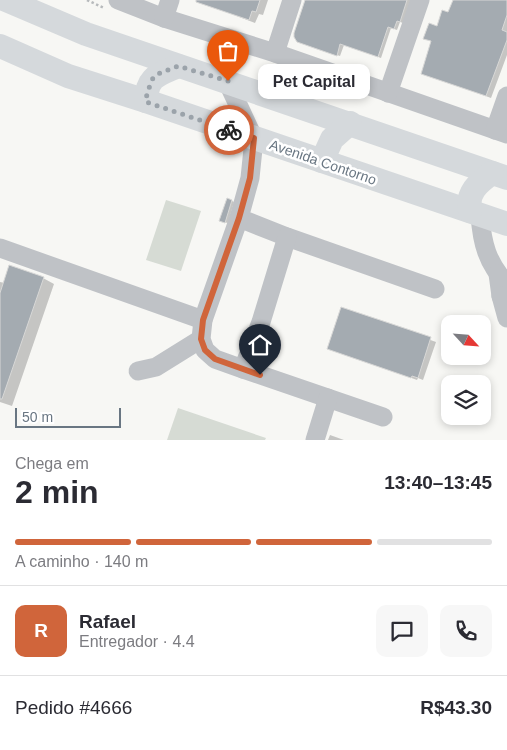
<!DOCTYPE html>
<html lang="pt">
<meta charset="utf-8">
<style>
:root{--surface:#fff;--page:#f7f7f7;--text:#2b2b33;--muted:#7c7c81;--line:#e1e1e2;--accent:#d0653b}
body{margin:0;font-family:Arial,sans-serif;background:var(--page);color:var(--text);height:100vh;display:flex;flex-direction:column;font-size:19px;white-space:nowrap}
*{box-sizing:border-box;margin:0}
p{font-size:16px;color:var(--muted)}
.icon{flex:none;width:28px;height:28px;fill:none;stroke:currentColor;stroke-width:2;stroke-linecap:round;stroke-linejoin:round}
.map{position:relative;height:440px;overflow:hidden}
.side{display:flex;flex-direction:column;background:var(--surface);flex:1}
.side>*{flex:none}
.needle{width:32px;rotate:116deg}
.controls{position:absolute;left:441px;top:315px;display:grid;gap:10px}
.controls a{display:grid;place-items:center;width:50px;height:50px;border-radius:10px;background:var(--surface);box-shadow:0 2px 8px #0003;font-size:25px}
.scale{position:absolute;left:15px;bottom:12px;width:106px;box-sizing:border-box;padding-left:5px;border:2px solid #697682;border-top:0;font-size:14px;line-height:18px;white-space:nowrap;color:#697682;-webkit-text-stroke:4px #fff;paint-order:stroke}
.pin{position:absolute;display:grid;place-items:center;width:42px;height:42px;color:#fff;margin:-51px -21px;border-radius:50% 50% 50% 0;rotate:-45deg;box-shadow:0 0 5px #0007}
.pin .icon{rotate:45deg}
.courier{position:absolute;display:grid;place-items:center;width:50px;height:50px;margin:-25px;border:4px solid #d0653b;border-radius:50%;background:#fff;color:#222;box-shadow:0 1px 6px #0007}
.bubble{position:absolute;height:35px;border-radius:10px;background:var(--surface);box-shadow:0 2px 8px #0003;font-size:16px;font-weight:800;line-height:35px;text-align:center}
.overview em{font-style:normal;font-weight:800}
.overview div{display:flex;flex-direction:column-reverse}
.overview{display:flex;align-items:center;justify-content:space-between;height:85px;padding:0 15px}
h1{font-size:32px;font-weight:800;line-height:38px}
.bar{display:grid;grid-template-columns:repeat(4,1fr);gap:8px 5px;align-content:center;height:60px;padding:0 15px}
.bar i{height:6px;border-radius:4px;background:var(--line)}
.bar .active{background:var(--accent)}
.bar p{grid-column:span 4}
.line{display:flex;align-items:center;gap:12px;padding:0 15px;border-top:1px solid var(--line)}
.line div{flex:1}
.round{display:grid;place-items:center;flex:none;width:52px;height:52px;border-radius:10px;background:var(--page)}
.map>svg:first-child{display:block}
</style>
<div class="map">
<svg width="507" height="440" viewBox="0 0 507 440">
<rect width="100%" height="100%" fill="#f7f7f4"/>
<g fill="#d6dbd4">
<polygon points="166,200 201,211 181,271 146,260"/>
<polygon points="178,408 266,438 265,440 167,440"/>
</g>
<g fill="#0003">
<polygon points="218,0 268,0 263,15 259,14 255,23 216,8"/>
<polygon points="314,0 411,0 403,23 400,22 397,30 391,28 381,58 344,45 340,56 302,43"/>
<polygon points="454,0 507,0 507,55 491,98 422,73 432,42 425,38 438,27 449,13"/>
<polygon points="228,199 234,202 228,223 223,222"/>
<polygon points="43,278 54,284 12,406 0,402 0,282 5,283"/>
<polygon points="342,308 436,342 423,380 418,378 417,380 328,348"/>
<polygon points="330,435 344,440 328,440"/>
</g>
<g fill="#a4abb1" stroke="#d8d8d7">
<polygon points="196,0 260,0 256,12 252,11 249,20 196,2"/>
<polygon points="305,0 407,0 400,22 397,21 394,29 388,27 378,57 340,44 337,56 297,42 294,37 294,33"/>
<polygon points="453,0 507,0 507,15 502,30 507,32 507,40 486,96 421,74 431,41 423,39 429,23 437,26 442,10 448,12"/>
<polygon points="227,198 232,200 225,223 219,221"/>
<polygon points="9,265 44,277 2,399 0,399 0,293"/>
<polygon points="341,307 431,337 418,378 412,376 411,378 327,349"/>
</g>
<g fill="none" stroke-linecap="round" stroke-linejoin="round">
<polyline stroke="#b7babc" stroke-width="2.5" stroke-dasharray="2.5 2.5" stroke-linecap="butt" points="87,0 104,8"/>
<g stroke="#bfc2c6" stroke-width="19">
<polyline points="118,0 164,18 275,53 507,134"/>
<polyline points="164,18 170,0"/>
<polyline points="275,53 292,0"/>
<polyline points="227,81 254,139 250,178 239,218 287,237 435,289"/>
<polyline points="388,93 420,0"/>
<polyline points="495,130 507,96"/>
<path d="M480 215C482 243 487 263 507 284"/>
<polyline points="239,218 203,320 201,339 205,350 215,359 243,369 261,322 287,237"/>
<polyline points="0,248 203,320"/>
<polyline points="498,274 501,296 507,301"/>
<polyline points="501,296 507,318"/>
<polyline points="243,369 383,417"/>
<polyline points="138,371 156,367 201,339"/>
<polyline points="315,440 328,398"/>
</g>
<g stroke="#d5d9dc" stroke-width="24">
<polyline points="6,0 86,34 507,178"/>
<polyline points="0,46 68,76 146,101 507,224"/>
<path d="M146 101C147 76 158 75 178 66"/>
<polyline points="322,161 332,139 350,123"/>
<path d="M470 211C466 193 478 183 492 173"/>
</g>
</g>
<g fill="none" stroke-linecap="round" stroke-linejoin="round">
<polyline stroke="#9ba3aa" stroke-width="5" stroke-dasharray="0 9" points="228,81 178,66 160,73 153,78 147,93 146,102 229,130"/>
<polyline stroke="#d0653b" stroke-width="6" points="229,130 254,138 250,178 239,218 203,320 201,339 205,350 215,359 260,375"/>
</g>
<g text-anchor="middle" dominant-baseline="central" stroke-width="5" stroke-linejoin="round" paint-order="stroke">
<g font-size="14" fill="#697682" stroke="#fff">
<text transform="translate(323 162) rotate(19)">Avenida Contorno</text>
</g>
</g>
</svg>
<div class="controls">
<a><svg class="needle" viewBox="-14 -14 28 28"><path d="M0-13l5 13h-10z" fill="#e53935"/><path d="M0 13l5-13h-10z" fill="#7c7c81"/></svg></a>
<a><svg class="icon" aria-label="layers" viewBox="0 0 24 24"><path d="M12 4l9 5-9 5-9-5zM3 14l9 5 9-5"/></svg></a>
</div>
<div class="scale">50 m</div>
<div class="pin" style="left:228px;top:81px;background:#ea580c"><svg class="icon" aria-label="bag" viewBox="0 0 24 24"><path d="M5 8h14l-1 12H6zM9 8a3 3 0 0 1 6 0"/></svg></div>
<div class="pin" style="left:260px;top:375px;background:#1f2937"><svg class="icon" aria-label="home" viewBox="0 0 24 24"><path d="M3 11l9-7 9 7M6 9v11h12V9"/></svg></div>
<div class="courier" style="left:229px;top:130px"><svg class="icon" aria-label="bike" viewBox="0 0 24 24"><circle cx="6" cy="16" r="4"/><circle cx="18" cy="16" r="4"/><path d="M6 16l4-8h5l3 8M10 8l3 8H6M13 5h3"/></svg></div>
<div class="bubble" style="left:258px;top:64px;width:112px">Pet Capital</div>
</div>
<section class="side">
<div class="overview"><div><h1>2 min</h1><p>Chega em</p></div><em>13:40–13:45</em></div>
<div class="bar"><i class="active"></i><i class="active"></i><i class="active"></i><i></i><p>A caminho · 140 m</p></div>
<div class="line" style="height:90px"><b class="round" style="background:var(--accent);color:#fff">R</b><div><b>Rafael</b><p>Entregador · 4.4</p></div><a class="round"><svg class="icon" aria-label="chat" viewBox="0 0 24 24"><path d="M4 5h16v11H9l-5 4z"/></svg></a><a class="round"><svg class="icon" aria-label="phone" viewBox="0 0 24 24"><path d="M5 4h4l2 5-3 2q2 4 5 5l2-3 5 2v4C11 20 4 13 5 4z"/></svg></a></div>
<div class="line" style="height:65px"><div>Pedido #4666</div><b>R$43.30</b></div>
</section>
